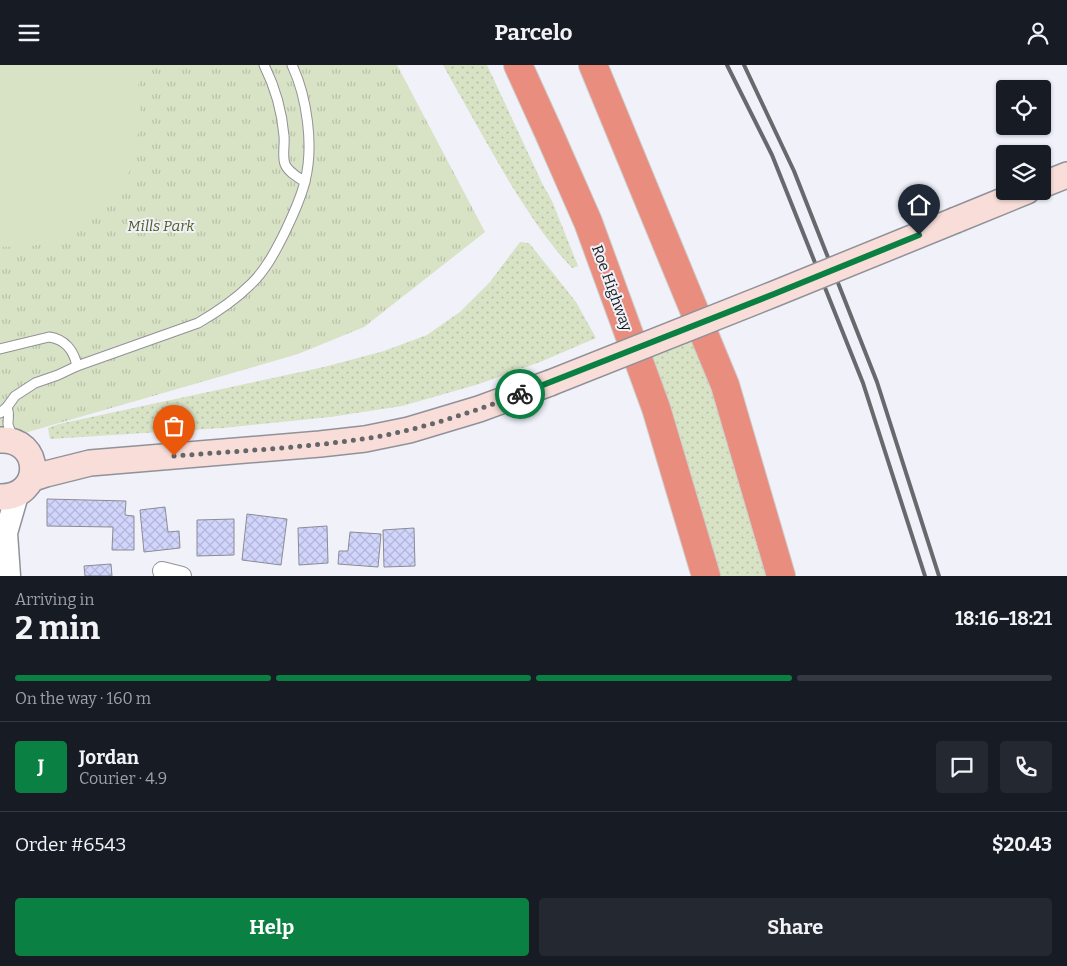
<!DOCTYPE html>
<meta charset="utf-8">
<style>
:root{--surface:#171b24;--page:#242831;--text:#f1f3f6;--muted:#9ea1a6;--line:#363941;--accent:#0b8043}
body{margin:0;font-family:Bitter,serif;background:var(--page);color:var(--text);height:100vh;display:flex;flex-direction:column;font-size:19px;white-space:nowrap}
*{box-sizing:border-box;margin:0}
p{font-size:16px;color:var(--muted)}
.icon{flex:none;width:28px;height:28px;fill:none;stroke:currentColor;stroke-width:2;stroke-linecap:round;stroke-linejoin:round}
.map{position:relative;height:511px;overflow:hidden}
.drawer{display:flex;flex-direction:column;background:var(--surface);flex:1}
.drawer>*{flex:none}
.tools{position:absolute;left:996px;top:15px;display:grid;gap:10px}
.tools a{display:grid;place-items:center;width:55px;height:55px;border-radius:5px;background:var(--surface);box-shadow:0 1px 4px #0004;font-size:25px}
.pin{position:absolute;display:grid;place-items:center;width:42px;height:42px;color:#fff;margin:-51px -21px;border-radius:50% 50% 50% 0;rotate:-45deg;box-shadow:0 0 5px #0007}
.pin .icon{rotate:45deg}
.courier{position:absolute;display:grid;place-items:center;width:50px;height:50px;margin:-25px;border:4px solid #0b8043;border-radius:50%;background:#fff;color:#222;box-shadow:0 1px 6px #0007}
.headline em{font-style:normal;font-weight:700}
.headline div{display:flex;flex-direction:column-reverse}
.headline{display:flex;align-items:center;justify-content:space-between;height:85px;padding:0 15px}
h1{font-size:32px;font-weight:700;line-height:38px}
.bar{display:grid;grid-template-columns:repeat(4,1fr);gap:8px 5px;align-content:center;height:60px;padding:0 15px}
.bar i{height:6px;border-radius:4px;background:var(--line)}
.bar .active{background:var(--accent)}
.bar p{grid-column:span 4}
.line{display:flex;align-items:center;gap:12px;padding:0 15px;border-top:1px solid var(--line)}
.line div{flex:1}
.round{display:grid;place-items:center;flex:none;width:52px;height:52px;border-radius:5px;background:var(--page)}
.action{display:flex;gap:10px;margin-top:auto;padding:10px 15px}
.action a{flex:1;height:58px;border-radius:5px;background:var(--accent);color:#fff;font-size:20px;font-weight:700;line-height:58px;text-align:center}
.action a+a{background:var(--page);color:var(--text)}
header{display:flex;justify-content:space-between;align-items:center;height:65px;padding:0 15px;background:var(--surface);font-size:22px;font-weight:700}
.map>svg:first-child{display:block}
</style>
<header><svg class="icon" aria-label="menu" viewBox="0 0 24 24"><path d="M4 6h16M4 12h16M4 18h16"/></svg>Parcelo<svg class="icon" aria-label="person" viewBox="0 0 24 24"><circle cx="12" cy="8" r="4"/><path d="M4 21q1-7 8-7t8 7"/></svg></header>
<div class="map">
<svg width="1067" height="511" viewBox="0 0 1067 511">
<defs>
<pattern id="grass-dots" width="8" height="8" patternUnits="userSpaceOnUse" patternTransform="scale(1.25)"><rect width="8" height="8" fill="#d8e2c5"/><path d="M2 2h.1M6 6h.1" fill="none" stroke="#b9c1a9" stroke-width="1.8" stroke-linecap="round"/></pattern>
<pattern id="park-tufts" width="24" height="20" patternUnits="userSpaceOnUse" patternTransform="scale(1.25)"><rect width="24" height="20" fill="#d8e2c5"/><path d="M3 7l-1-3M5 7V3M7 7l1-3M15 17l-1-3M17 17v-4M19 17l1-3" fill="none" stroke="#b9c1a9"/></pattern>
<pattern id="building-cross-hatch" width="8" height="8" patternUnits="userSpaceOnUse" patternTransform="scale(1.25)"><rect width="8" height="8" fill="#d1d5fc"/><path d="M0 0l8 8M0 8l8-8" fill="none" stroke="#b3b6d8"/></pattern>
</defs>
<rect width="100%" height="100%" fill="#f0f1f9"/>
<g fill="url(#grass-dots)">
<path d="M443 0H487L542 118 552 136 578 201 572 203C549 179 531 151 513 123 489 83 466 41 443 0Z"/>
<polygon points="520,177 529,178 576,237 596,273 540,297 479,319 402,341 330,352 223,363 50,374 48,363 59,359 324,302 384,286 427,270 460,247 490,217"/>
<polygon points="699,273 769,511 718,511 649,293"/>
</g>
<polygon fill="url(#park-tufts)" points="0,0 397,0 485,167 364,262 298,289 21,369 0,371"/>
<polygon fill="#d8e2c5" points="0,0 137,0 141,51 133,101 112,134 95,151 76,166 55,175 32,181 0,182"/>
<g fill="url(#building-cross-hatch)" stroke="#8b8c93">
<polygon points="47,434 126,436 125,450 134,451 134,485 112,485 113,462 47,461"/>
<polygon points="165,442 168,467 179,466 180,483 144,487 140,445"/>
<polygon points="247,449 287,454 281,500 242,495"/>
<polygon points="234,454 234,490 197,491 197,455"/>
<polygon points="327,461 328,498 299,500 298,463"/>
<polygon points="414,463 415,501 384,502 383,465"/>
<polygon points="350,467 381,469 378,502 338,499 339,486 348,486"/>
<polygon points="111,499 112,511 85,511 84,501"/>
</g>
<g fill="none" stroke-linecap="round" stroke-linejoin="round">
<defs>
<g id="service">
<path d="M264 0C275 22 282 47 284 71 285 80 282 91 285 99 288 107 298 112 305 117"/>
<path d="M0 284 49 272C65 274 74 286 77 301"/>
<path d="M7 342C10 350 8 351 8 359 9 365 12 369 15 374"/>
<path d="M0 348 7 342 15 331 35 318 58 310 77 301 198 258C217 247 234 236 250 220 265 206 275 187 284 169 292 152 301 134 305 116 314 81 307 32 292 0"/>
</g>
<polyline id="minor" points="162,506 182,511"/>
<polyline id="tertiary" points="9,511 6,468 17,430"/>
<g id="secondary">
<polyline points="1042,120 1067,110"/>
<polyline points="956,155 1027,126"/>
<path d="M0 375C43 373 44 433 0 432"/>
<polyline points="31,414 46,409 90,398 320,379 365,374 409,365 479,344 550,318"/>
</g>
<g id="motorway">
<polyline points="518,0 548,66 588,157 656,343 706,511"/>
<polyline points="593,0 725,320 781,511"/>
</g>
</defs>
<use href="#service" stroke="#919199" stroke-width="11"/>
<use href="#minor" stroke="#919199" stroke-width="20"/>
<use href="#tertiary" stroke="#919199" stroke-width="25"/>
<use href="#secondary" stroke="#919199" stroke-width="28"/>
<use href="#motorway" stroke="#cdcdcd" stroke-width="30"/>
<use href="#service" stroke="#fff" stroke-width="9"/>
<use href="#minor" stroke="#fff" stroke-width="18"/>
<use href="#tertiary" stroke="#fff" stroke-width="22"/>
<use href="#secondary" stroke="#f8ddd8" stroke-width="25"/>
<use href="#motorway" stroke="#e98e7e" stroke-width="28"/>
<g stroke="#68696d" stroke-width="4">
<polyline points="727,0 772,90 863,318 925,511"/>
<polyline points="744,0 794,106 877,317 939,511"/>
</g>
<defs>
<polyline id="secondary-bridge" points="550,318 774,229 956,155"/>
</defs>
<use href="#secondary-bridge" stroke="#919199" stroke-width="28" stroke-linecap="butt"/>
<use href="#secondary-bridge" stroke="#f8ddd8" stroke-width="25"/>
</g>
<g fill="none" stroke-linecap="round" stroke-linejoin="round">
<path stroke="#65666a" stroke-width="5" stroke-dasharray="0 9" d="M174 391C237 386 301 383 363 374 417 366 470 348 520 329"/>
<polyline stroke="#0b8043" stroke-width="6" points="520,329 774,229 919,170"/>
</g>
<g text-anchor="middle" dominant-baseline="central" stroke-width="4" stroke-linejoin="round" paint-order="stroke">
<g font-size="15" font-style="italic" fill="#505f25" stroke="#f0f1f9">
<text x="161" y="161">Mills Park</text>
</g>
<g font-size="15" fill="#1a1b1d" stroke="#f0f1f9">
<text transform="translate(612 223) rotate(70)">Roe Highway</text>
</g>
</g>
</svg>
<div class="tools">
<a><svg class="icon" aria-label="locate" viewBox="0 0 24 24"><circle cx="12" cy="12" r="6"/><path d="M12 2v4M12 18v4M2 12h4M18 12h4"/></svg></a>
<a><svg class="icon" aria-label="layers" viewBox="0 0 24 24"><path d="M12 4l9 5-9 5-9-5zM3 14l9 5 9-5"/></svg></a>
</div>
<div class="pin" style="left:174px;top:391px;background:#ea580c"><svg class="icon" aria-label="bag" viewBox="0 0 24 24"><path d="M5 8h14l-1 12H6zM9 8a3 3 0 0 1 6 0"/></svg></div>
<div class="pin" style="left:919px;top:170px;background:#1f2937"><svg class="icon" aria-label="home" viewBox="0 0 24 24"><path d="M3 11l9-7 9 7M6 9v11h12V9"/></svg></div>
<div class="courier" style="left:520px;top:329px"><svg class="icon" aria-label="bike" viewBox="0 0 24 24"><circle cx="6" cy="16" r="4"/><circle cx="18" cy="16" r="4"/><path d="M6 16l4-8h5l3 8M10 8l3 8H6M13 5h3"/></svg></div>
</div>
<section class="drawer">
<div class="headline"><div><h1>2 min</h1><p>Arriving in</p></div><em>18:16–18:21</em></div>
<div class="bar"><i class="active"></i><i class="active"></i><i class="active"></i><i></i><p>On the way · 160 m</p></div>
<div class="line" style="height:90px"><b class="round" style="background:var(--accent);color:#fff">J</b><div><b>Jordan</b><p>Courier · 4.9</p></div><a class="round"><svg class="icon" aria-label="chat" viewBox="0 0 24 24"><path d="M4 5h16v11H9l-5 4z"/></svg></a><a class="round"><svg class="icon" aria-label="phone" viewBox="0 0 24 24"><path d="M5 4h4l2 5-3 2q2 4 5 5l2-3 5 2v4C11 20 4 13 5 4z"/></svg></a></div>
<div class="line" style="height:65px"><div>Order #6543</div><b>$20.43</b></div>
<div class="action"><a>Help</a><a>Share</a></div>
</section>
